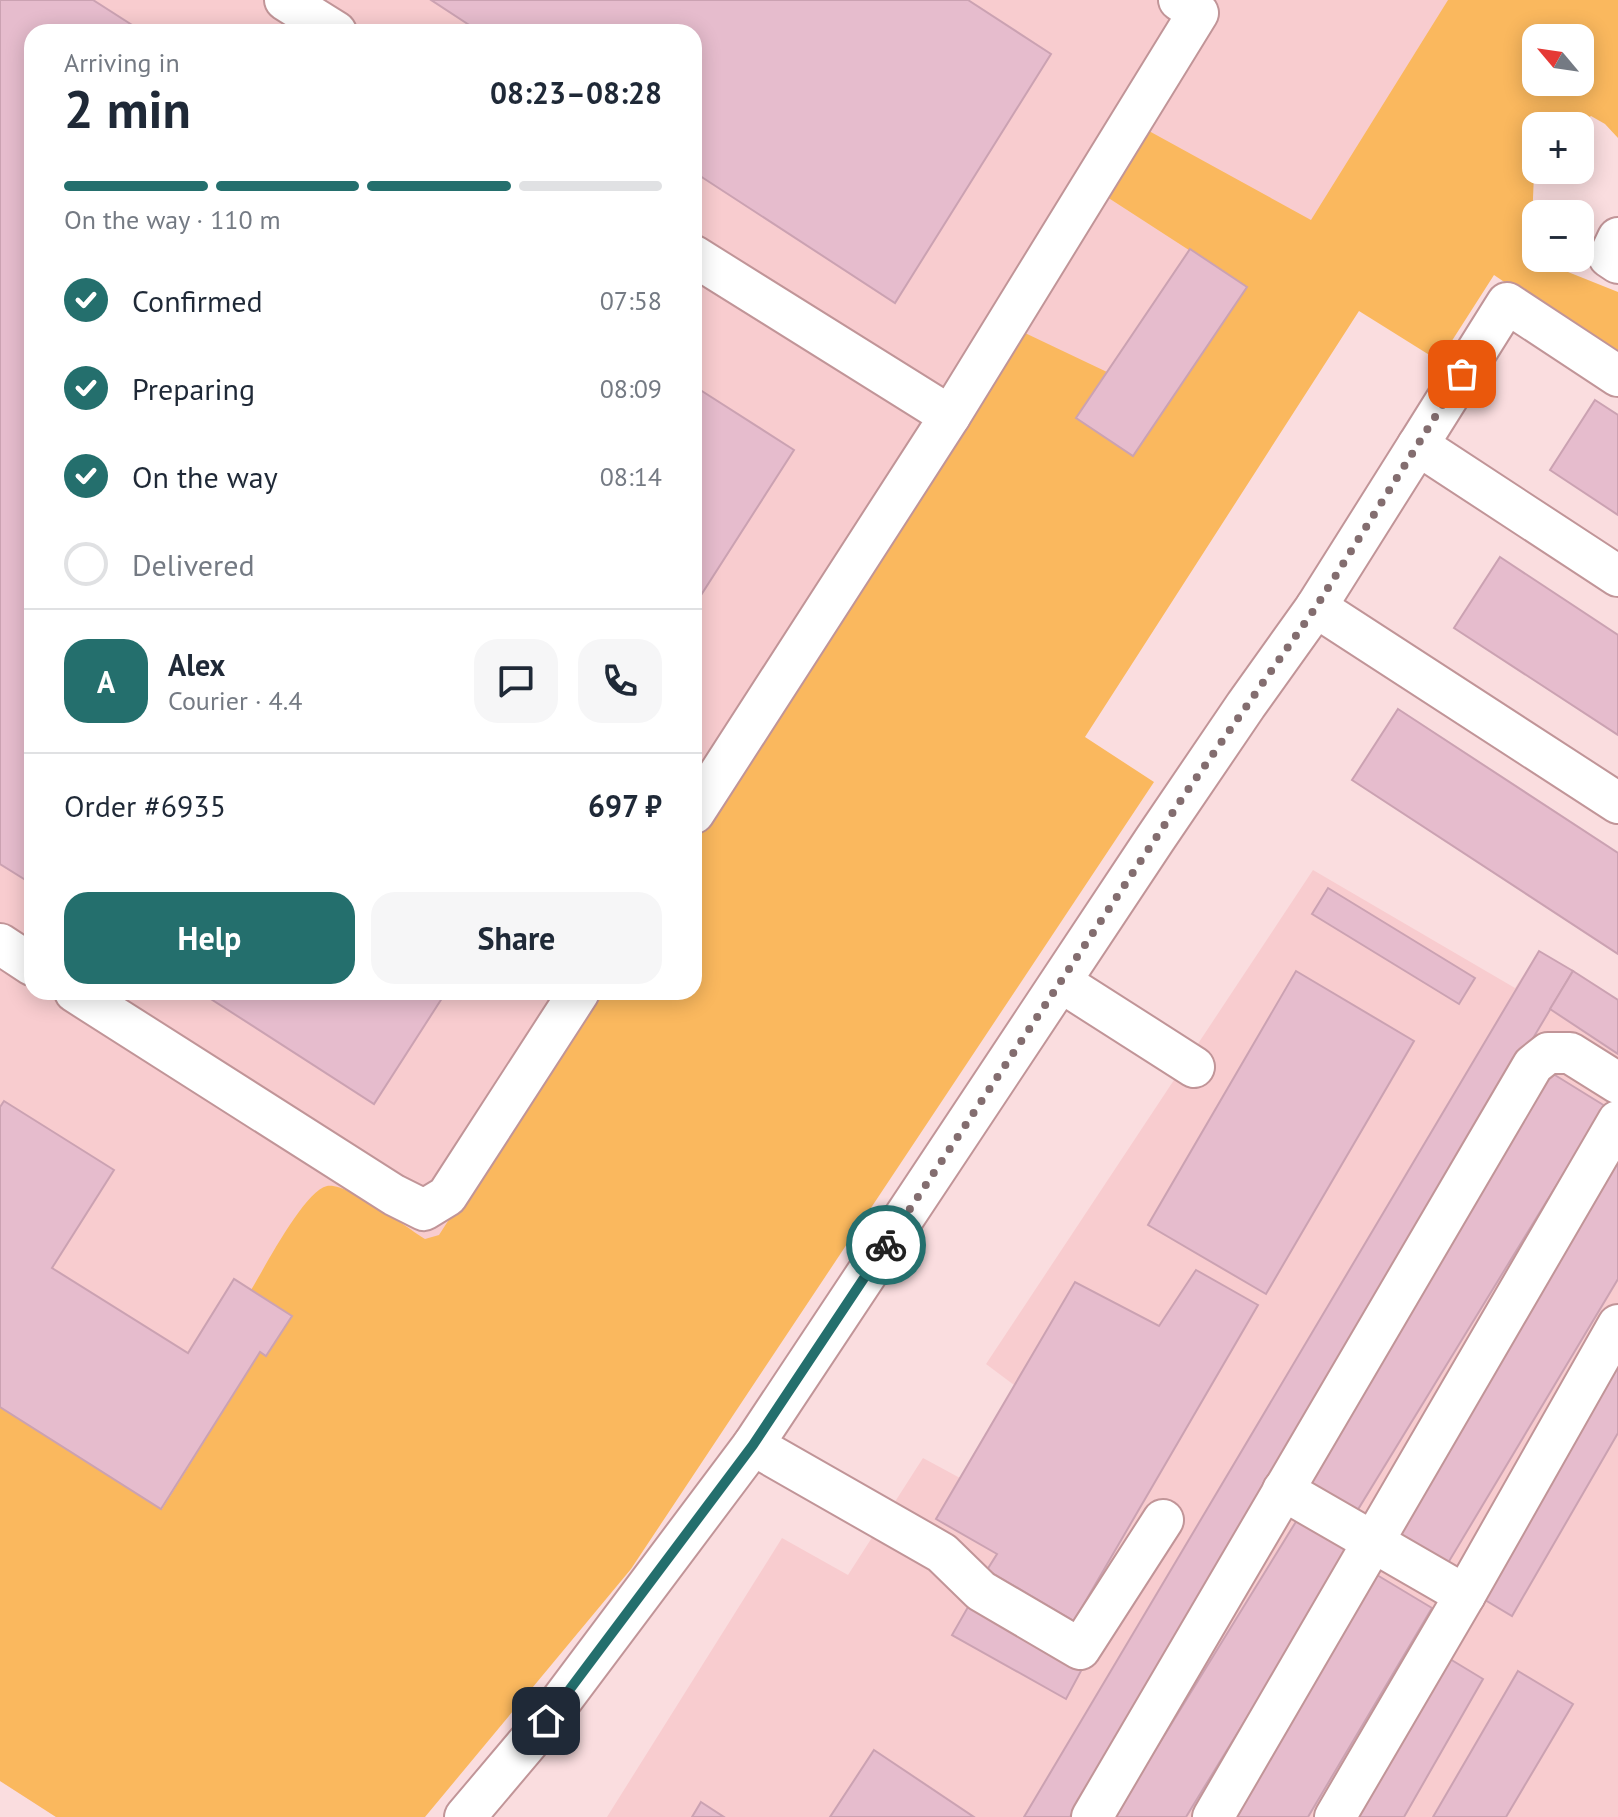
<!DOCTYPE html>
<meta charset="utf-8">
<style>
:root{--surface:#fff;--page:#f6f6f7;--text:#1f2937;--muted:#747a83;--line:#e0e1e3;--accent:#246f6d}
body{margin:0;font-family:"PT Sans",sans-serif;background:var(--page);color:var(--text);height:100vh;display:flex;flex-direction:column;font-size:30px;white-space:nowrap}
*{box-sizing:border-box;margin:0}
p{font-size:26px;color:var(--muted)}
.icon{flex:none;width:44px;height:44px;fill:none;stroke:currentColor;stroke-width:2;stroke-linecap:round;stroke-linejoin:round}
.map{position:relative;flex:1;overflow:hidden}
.panel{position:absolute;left:24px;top:24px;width:678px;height:976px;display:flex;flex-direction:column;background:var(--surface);border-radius:24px;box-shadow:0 4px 20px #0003}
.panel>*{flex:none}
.needle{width:52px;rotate:299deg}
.controls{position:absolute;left:1522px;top:24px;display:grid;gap:16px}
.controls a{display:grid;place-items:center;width:72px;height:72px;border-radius:16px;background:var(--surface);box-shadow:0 4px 20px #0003;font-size:40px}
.pin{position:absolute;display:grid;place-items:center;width:68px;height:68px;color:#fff;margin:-34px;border-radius:16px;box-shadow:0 4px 12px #0006}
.courier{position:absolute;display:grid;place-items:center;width:80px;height:80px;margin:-40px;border:6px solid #246f6d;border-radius:50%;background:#fff;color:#222;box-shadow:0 2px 10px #0007}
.headline em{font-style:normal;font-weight:700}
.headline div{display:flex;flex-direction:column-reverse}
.headline{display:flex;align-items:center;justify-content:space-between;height:136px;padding:0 40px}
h1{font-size:52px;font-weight:700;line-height:60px}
.bar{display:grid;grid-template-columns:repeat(4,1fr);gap:12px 8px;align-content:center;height:96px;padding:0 40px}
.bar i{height:10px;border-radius:6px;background:var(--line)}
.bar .current{background:var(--accent)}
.bar p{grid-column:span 4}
.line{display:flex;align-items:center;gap:20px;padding:0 40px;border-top:2px solid var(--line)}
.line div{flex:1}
.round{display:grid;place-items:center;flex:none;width:84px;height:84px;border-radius:24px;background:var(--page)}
ol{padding:0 40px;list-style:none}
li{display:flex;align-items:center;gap:24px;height:88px}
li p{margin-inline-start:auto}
li .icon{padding:8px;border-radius:50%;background:var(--accent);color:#fff;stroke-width:4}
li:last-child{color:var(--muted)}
li i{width:44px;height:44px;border:4px solid var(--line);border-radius:50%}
.action{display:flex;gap:16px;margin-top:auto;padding:16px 40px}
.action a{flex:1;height:92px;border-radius:24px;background:var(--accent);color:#fff;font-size:32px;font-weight:700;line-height:92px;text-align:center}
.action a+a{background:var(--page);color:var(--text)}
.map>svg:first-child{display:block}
</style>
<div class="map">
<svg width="1618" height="1817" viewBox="0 0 1618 1817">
<rect width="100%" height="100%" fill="#fadddf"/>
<g fill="#f8cccf" fill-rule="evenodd">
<path d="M0 0H1547L56 1817 0 1781ZM32 32H694V992H32Z"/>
<polygon points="1313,870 1515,988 1539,951 1618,1000 1618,1817 607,1817 782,1538 848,1575 923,1458 960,1478 1014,1385 986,1364"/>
</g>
<path fill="#fab85e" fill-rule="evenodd" d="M1448 0H1618V138L1605 124 1591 116 1577 126H1536L1532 222 1536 232V258H1546L1548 264 1618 292V359L1494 275 1439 361 1359 311 1085 737 1154 782 631 1569 425 1817H56L0 1781V1407L162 1509 260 1352 266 1356 251 1290C264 1269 304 1191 327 1186 347 1182 406 1227 425 1239L439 1235 595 992H694V837L1013 338 1025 333 1107 372 1246 287 1107 197 1149 131 1311 220ZM1536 38H1580V82H1536Z"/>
<g fill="#e6bccd" stroke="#cba2b2" stroke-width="2">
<polygon points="0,0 93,0 143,32 32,32 32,884 0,864"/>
<polygon points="431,0 968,0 1051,54 895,303 694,172 694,32 480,32"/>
<polygon points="1190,249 1247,287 1133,456 1076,418"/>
<polygon points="694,386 794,450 694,606"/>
<polygon points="1595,400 1618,415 1618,515 1550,470"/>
<polygon points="1500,557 1618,635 1618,735 1454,628"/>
<polygon points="1398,709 1618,853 1618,954 1352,780"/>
<polygon points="1328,888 1475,978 1459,1004 1312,914"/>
<polygon points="1539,951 1573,971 1070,1817 1024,1817"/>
<polygon points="1296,971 1414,1041 1266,1294 1148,1225"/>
<polygon points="1573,971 1618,1000 1618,1054 1550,1009"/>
<polygon points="200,992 446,992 374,1104"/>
<polygon points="1550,1072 1605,1106 1357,1511 1301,1476"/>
<polygon points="4,1101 114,1170 52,1268 188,1353 234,1279 292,1316 266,1356 260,1352 161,1509 0,1407 0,1107"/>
<polygon points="1618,1154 1618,1279 1448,1563 1393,1530"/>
<polygon points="1196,1270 1258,1305 1074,1621 987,1570 997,1554 936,1519 1075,1282 1159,1326"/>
<polygon points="1618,1360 1618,1433 1512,1616 1480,1597"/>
<polygon points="1297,1520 1349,1551 1186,1817 1114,1817"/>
<polygon points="1377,1575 1432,1608 1308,1817 1234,1817"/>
<polygon points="968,1607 1081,1671 1066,1699 952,1635"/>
<polygon points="1445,1656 1483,1679 1404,1817 1352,1817"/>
<polygon points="1518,1671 1573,1704 1506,1817 1433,1817"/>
<polygon points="874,1750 974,1817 830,1817"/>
<polygon points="701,1802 724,1817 692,1817"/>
</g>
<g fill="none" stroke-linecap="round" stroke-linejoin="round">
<defs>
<g id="minor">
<polyline points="285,0 336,32"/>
<polyline points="1618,238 1609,257 1618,263"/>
<polyline points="694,256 950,416 694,813"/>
<polyline points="950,416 1198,13 1179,0"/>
<polyline points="1418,445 1507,303 1618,376"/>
<polyline points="1316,607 1418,445 1618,576"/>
<polyline points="0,944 32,965"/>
<polyline points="1061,982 1194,1067"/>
<polyline points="75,992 394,1195 424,1210 447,1196 579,992"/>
<polyline points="753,1445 942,1553 981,1591 1080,1649 1163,1520"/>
<polyline points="1283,1490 1465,1595"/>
<polyline points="465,1817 546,1721 753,1445 1155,839 1246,705 1316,607 1618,803"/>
<polyline points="1092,1817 1533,1065 1548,1053 1570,1053 1618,1083"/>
<polyline points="1213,1817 1618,1121"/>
<polyline points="1335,1817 1465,1595 1618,1325"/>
</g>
</defs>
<use href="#minor" stroke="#c19598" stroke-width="44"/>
<use href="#minor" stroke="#fff" stroke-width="40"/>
</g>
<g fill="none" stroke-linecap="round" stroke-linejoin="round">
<polyline stroke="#836d6f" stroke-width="8" stroke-dasharray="0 14.4" points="886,1245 1185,794 1316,607 1462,374"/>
<polyline stroke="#246f6d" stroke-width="10" points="546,1721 753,1445 886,1245"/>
</g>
</svg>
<div class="controls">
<a><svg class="needle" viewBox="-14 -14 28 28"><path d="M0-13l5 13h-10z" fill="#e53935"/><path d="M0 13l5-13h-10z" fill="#747a83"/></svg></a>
<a>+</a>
<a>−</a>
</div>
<div class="pin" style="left:1462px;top:374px;background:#ea580c"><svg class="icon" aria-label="bag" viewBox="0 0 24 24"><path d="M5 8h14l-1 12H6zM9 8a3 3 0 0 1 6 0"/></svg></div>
<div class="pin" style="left:546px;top:1721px;background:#1f2937"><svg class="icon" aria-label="home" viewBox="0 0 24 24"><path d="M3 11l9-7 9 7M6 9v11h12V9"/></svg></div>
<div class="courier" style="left:886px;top:1245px"><svg class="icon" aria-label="bike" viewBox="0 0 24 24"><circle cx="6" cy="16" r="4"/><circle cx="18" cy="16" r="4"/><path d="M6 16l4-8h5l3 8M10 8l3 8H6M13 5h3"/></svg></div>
<section class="panel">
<div class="headline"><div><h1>2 min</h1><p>Arriving in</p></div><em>08:23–08:28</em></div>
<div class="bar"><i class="current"></i><i class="current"></i><i class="current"></i><i></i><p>On the way · 110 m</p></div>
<ol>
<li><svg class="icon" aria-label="check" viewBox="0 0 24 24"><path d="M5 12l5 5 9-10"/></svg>Confirmed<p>07:58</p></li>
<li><svg class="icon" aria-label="check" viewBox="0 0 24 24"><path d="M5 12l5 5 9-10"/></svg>Preparing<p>08:09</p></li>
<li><svg class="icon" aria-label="check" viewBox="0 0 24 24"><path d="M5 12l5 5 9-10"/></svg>On the way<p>08:14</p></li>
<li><i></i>Delivered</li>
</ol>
<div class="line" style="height:144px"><b class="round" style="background:var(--accent);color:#fff">A</b><div><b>Alex</b><p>Courier · 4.4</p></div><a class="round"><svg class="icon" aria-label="chat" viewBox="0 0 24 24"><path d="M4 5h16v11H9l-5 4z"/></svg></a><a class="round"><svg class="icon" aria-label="phone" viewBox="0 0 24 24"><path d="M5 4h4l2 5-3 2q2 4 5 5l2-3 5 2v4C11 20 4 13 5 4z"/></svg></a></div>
<div class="line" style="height:104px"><div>Order #6935</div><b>697 ₽</b></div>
<div class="action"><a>Help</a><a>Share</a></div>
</section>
</div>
